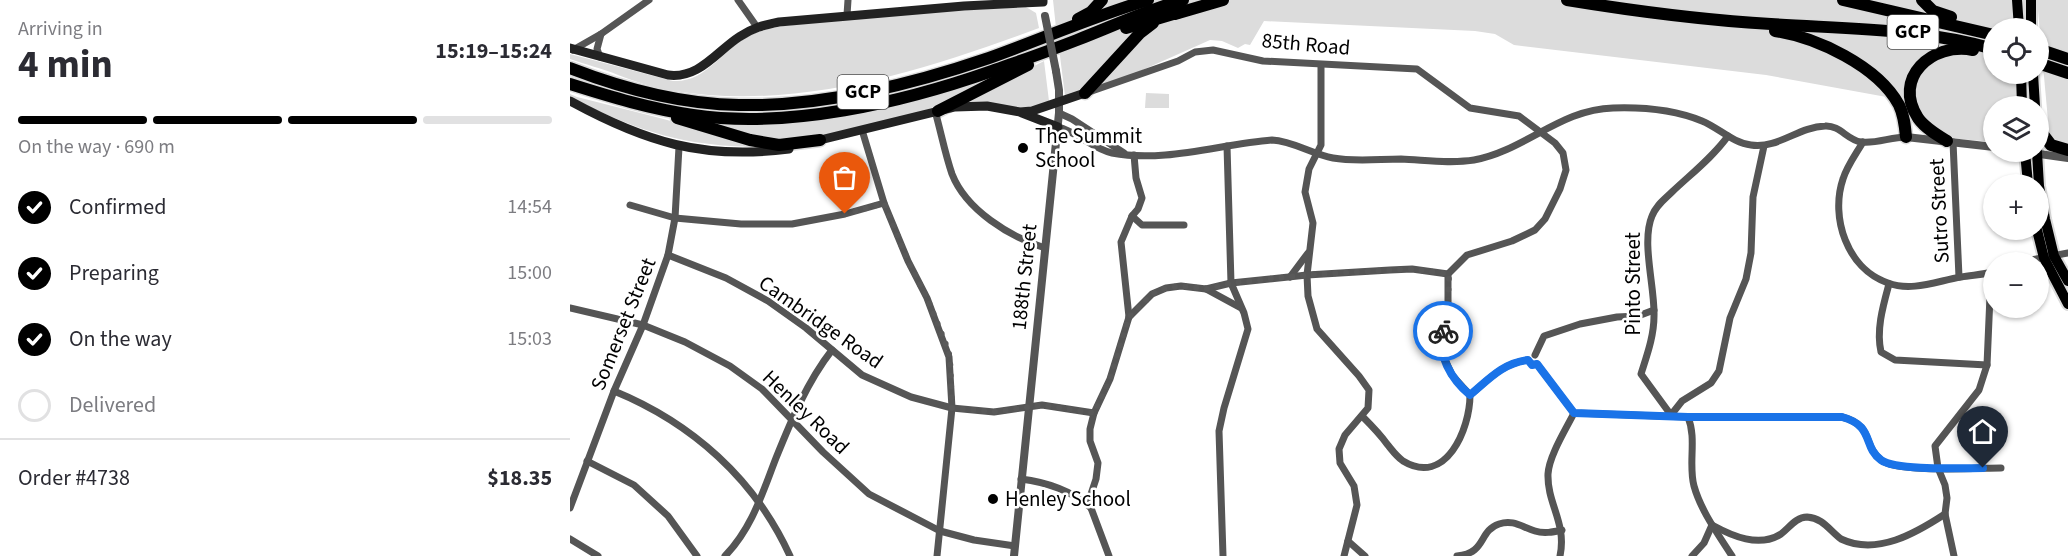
<!DOCTYPE html>
<meta charset="utf-8">
<style>
:root{--surface:#fff;--page:#f7f7f7;--text:#2b2b33;--muted:#7c7c81;--line:#e1e1e2;--accent:#000}
body{margin:0;font-family:"Source Sans 3",sans-serif;background:var(--page);color:var(--text);height:100vh;display:flex;flex-direction:column;font-size:22px;white-space:nowrap}
*{box-sizing:border-box;margin:0}
p{font-size:20px;color:var(--muted)}
.icon{flex:none;width:33px;height:33px;fill:none;stroke:currentColor;stroke-width:2;stroke-linecap:round;stroke-linejoin:round}
.map{position:relative;flex:1;overflow:hidden}
.sheet{display:flex;flex-direction:column;background:var(--surface);width:570px}
.sheet>*{flex:none}
.buttons{position:absolute;left:1413px;top:18px;display:grid;gap:12px}
.buttons a{display:grid;place-items:center;width:66px;height:66px;border-radius:50%;background:var(--surface);box-shadow:0 2px 4px #0004;font-size:30px}
.pin{position:absolute;display:grid;place-items:center;width:51px;height:51px;color:#fff;margin:-62px -26px;border-radius:50% 50% 50% 0;rotate:-45deg;box-shadow:0 0 6px #0007}
.pin .icon{rotate:45deg}
.courier{position:absolute;display:grid;place-items:center;width:60px;height:60px;margin:-30px;border:4px solid #1a73e8;border-radius:50%;background:#fff;color:#222;box-shadow:0 2px 8px #0007}
.head em{font-style:normal;font-weight:700}
.head div{display:flex;flex-direction:column-reverse}
.head{display:flex;align-items:center;justify-content:space-between;height:102px;padding:0 18px}
h1{font-size:39px;font-weight:700;line-height:45px}
.bar{display:grid;grid-template-columns:repeat(4,1fr);gap:9px 6px;align-content:center;height:72px;padding:0 18px}
.bar i{height:8px;border-radius:4px;background:var(--line)}
.bar .on{background:var(--accent)}
.bar p{grid-column:span 4}
.line{display:flex;align-items:center;gap:15px;padding:0 18px;border-top:2px solid var(--line)}
.line div{flex:1}
ol{padding:0 18px;list-style:none}
li{display:flex;align-items:center;gap:18px;height:66px}
li p{margin-inline-start:auto}
li .icon{padding:6px;border-radius:50%;background:var(--accent);color:#fff;stroke-width:4}
li:last-child{color:var(--muted)}
li i{width:33px;height:33px;border:3px solid var(--line);border-radius:50%}
main{display:flex;flex:1;min-height:0}
.map>svg:first-child{display:block}
</style>
<main>
<section class="sheet">
<div class="head"><div><h1>4 min</h1><p>Arriving in</p></div><em>15:19–15:24</em></div>
<div class="bar"><i class="on"></i><i class="on"></i><i class="on"></i><i></i><p>On the way · 690 m</p></div>
<ol>
<li><svg class="icon" aria-label="check" viewBox="0 0 24 24"><path d="M5 12l5 5 9-10"/></svg>Confirmed<p>14:54</p></li>
<li><svg class="icon" aria-label="check" viewBox="0 0 24 24"><path d="M5 12l5 5 9-10"/></svg>Preparing<p>15:00</p></li>
<li><svg class="icon" aria-label="check" viewBox="0 0 24 24"><path d="M5 12l5 5 9-10"/></svg>On the way<p>15:03</p></li>
<li><i></i>Delivered</li>
</ol>
<div class="line" style="height:78px"><div>Order #4738</div><b>$18.35</b></div>
</section>
<div class="map">
<svg width="1498" height="556" viewBox="0 0 1498 556">
<rect width="100%" height="100%" fill="#fff"/>
<g fill="#dcdcdc">
<polygon points="483,0 1445,0 1446,28 1424,28 1424,74 1448,74 1447,106 1424,106 1423,142 1356,136 1322,98 1196,75 944,45 925,34 905,31 694,21 680,45 675,44 668,48 652,41 640,40 496,104 488,40 451,51 487,37"/>
<polygon points="1467,0 1498,0 1498,146 1480,142"/>
<path d="M456 7 466 13 469 28C353 71 229 111 104 91 84 88 66 82 48 75 32 68 16 65 0 59V54L103 81C137 83 152 48 183 34 204 25 228 25 250 22 319 13 387 11 456 7Z"/>
<polygon points="460,61 376,103 353,111 245,139 205,141 143,125 206,124"/>
<polygon points="474,61 479,101 462,110 399,103 397,100"/>
<polygon points="576,93 599,94 599,108 575,108"/>
<path d="M0 94 7 97 90 118 193 147C116 147 68 132 0 97Z"/>
</g>
<g fill="none" stroke-linecap="round" stroke-linejoin="round">
<defs>
<g id="primary">
<polyline points="1447,0 1449,28"/>
<polyline points="1461,0 1461,28"/>
<polyline points="1451,74 1452,106"/>
<polyline points="1463,74 1465,106"/>
<polyline points="1455,152 1458,184"/>
<polyline points="1467,152 1469,186 1475,219 1484,256 1498,281"/>
<polyline points="1467,230 1474,258 1498,304"/>
</g>
<g id="motorway">
<path d="M997 0C1064 11 1133 20 1201 24 1277 29 1350 28 1424 49"/>
<polyline points="1273,0 1424,35"/>
<polyline points="1352,0 1363,11 1381,17"/>
<polyline points="605,14 653,0"/>
<polyline points="508,19 521,12 532,0"/>
<polyline points="556,28 610,12"/>
<path d="M1205 31C1246 37 1308 66 1329 105 1334 115 1335 126 1336 137"/>
<polyline points="1468,49 1498,59"/>
<polyline points="1468,63 1498,73"/>
<path d="M0 68C54 89 110 104 169 105 253 107 340 85 419 58 472 39 524 16 578 0"/>
<path d="M0 84C41 97 81 109 123 115 219 129 331 103 422 71 450 61 479 51 507 40 543 26 577 10 613 0"/>
<polyline points="515,93 570,33 583,23"/>
<polyline points="368,111 458,65"/>
<polyline points="107,118 180,140 209,145 250,140"/>
<polyline points="1468,128 1481,145 1498,150"/>
<path d="M1377 141C1367 135 1355 128 1348 118 1322 78 1362 42 1403 50"/>
</g>
</defs>
<use href="#primary" stroke="#dbdbdb" stroke-width="14"/>
<use href="#motorway" stroke="#dbdbdb" stroke-width="15"/>
<g stroke="#555" stroke-width="7">
<polyline points="168,0 187,27"/>
<polyline points="277,15 278,0"/>
<polyline points="3,50 31,34 79,0"/>
<polyline points="30,57 27,49 31,34"/>
<polyline points="751,65 751,145 739,169 735,192 743,223 737,275 738,296 747,329 789,376 799,390 798,408 775,435 769,449 770,463 784,486 787,505 774,556"/>
<polyline points="519,92 608,61 625,52 643,50 693,61 847,69 900,108 949,116 985,143 993,153 996,170 990,189 975,219 965,230 942,241 897,255 878,274 878,304 870,341 872,353 882,375 900,395"/>
<path d="M365 111C371 132 375 154 382 174 396 210 440 237 475 248"/>
<polyline points="489,113 502,119 554,153"/>
<path d="M488 127C507 132 523 149 542 153 595 163 650 144 702 140 723 141 742 154 763 158 785 162 809 159 831 159 855 160 880 164 904 160 954 151 991 109 1043 108 1072 107 1105 110 1132 121 1149 128 1163 143 1181 145 1208 149 1228 127 1255 126 1270 125 1277 140 1291 142 1306 144 1321 137 1336 137"/>
<polyline points="292,130 314,203 338,261 357,298 379,357 382,408 367,556"/>
<path d="M1158 136C1143 157 1121 174 1103 191 1095 199 1086 205 1082 216 1071 242 1085 287 1084 316 1084 336 1077 355 1071 374L1101 415 1112 401 1141 383 1149 371 1160 318 1176 279 1181 253 1183 197 1194 146"/>
<path d="M1293 142C1286 154 1277 166 1273 179 1260 217 1277 269 1318 283 1342 292 1367 281 1391 277 1401 275 1412 275 1423 272"/>
<polyline points="1383,142 1389,277"/>
<polyline points="60,205 105,218 171,224 222,224 275,214 314,203"/>
<polyline points="562,216 572,225 614,225"/>
<polyline points="98,255 156,278 198,301 236,328 292,375 341,397 382,408 424,412 472,405 524,413"/>
<polyline points="1450,262 1498,253"/>
<polyline points="720,277 738,253"/>
<path d="M1319 284C1313 306 1306 330 1311 352L1325 360 1417 365"/>
<polyline points="636,289 671,308"/>
<polyline points="0,308 73,325 115,342 160,366 192,389 253,452 299,494 370,531 404,540 445,546"/>
<polyline points="559,317 582,294 596,288 611,286 636,289 661,283 737,275 820,270 842,269 878,274"/>
<polyline points="965,355 974,336 1010,324 1047,317 1068,316 1084,310"/>
<path d="M967 364 1004 413 1118 417H1272C1305 426 1292 445 1311 460 1327 473 1407 468 1431 468"/>
<path d="M44 391C122 423 185 479 220 556"/>
<path d="M900 395C919 379 933 363 958 360"/>
<path d="M792 416C801 425 810 434 817 444 822 450 826 456 833 461 876 487 900 429 900 395"/>
<path d="M1118 417C1127 439 1118 464 1124 486 1131 511 1148 534 1162 556"/>
<polyline points="17,461 64,485 98,516 127,556"/>
<path d="M451 479C476 482 503 491 521 508"/>
<polyline points="0,508 44,391 73,325 98,255 105,218 109,147"/>
<polyline points="0,539 28,556"/>
<polyline points="778,541 795,556"/>
<path d="M155 556C182 528 192 494 206 458 221 421 237 382 262 350"/>
<polyline points="539,556 521,508 521,494 526,479 528,463 520,441 520,429 524,413 540,379 559,317 551,242 562,216 568,209 572,198 566,178 564,155"/>
<polyline points="653,556 649,431 654,408 678,329 674,313 661,283 657,146"/>
<path d="M887 556C917 553 908 531 929 524 943 519 952 527 965 531 974 534 983 532 992 530"/>
<path d="M990 556C997 523 977 504 978 474 979 456 996 429 1004 413"/>
<path d="M1122 556 1134 543 1142 525C1162 536 1189 548 1211 534 1219 528 1226 517 1237 517 1253 518 1259 530 1271 539 1307 556 1346 533 1375 514"/>
<polyline points="1384,556 1375,514 1377,498 1375,485 1368,468 1365,446 1409,390 1417,365 1421,273"/>
</g>
<g stroke="#555" stroke-width="8">
<polyline points="1336,137 1424,147"/>
<polyline points="1462,153 1498,158"/>
<polyline points="444,556 489,113 489,90 486,71"/>
</g>
<g stroke="#222" stroke-width="9">
<path d="M0 48 98 75C129 79 146 52 169 37 182 28 194 25 209 22L394 6 473 2V0"/>
<path d="M0 101C75 142 133 160 219 149"/>
<polyline points="452,113 488,127"/>
<polyline points="246,141 385,107 417,106 450,112 462,111 515,93"/>
</g>
<use href="#primary" stroke="#000" stroke-width="10"/>
<use href="#motorway" stroke="#000" stroke-width="12"/>
<polyline stroke="#555" stroke-width="8" points="475,16 486,71"/>
</g>
<g fill="none" stroke-linecap="round" stroke-linejoin="round">
<polyline stroke="#595959" stroke-width="6" stroke-dasharray="0 10.8" points="275,214 314,203 338,261 357,298 375,342 380,357 382,408 424,412 472,405 524,413 540,379 559,317 582,294 596,288 611,286 636,289 661,283 737,275 820,270 842,269 879,274 878,304 873,331"/>
<path stroke="#1a73e8" stroke-width="8" d="M873 331C867 355 881 379 900 395 919 379 933 363 958 360L962 365 967 364 1004 413 1118 417H1272C1305 426 1292 446 1311 460 1326 471 1392 468 1413 468"/>
</g>
<g fill="#000" stroke="#fff" stroke-width="2">
<circle cx="453" cy="148" r="6"/>
<circle cx="423" cy="499" r="6"/>
</g>
<g text-anchor="middle" dominant-baseline="central" stroke-width="5" stroke-linejoin="round" paint-order="stroke">
<g fill="#fff" stroke="#4c4c4c" stroke-width="1.5">
<rect x="1317.5" y="15" width="51" height="34" rx="4.5"/>
<rect x="267.5" y="75" width="51" height="34" rx="4.5"/>
</g>
<g font-size="20" font-weight="bold" fill="#000">
<text x="1343" y="32">GCP</text>
<text x="293" y="92">GCP</text>
</g>
<g font-size="21" fill="#000" stroke="#fff">
<text transform="translate(736 44) rotate(5)">85th Road</text>
<text transform="translate(1369 211) rotate(-93)">Sutro Street</text>
<text transform="translate(454 277) rotate(-84)">188th Street</text>
<text transform="translate(1063 284) rotate(-90)">Pinto Street</text>
<text transform="translate(251 322) rotate(35)">Cambridge Road</text>
<text transform="translate(53 324) rotate(-68)">Somerset Street</text>
<text transform="translate(236 412) rotate(44)">Henley Road</text>
</g>
<g font-size="21" fill="#000" stroke="#fff" text-anchor="start">
<text x="465" y="136">The Summit<tspan x="465" dy="24">School</tspan></text>
<text x="435" y="499">Henley School</text>
</g>
</g>
</svg>
<div class="buttons">
<a><svg class="icon" aria-label="locate" viewBox="0 0 24 24"><circle cx="12" cy="12" r="6"/><path d="M12 2v4M12 18v4M2 12h4M18 12h4"/></svg></a>
<a><svg class="icon" aria-label="layers" viewBox="0 0 24 24"><path d="M12 4l9 5-9 5-9-5zM3 14l9 5 9-5"/></svg></a>
<a>+</a>
<a>−</a>
</div>
<div class="pin" style="left:275px;top:214px;background:#ea580c"><svg class="icon" aria-label="bag" viewBox="0 0 24 24"><path d="M5 8h14l-1 12H6zM9 8a3 3 0 0 1 6 0"/></svg></div>
<div class="pin" style="left:1413px;top:468px;background:#1f2937"><svg class="icon" aria-label="home" viewBox="0 0 24 24"><path d="M3 11l9-7 9 7M6 9v11h12V9"/></svg></div>
<div class="courier" style="left:873px;top:331px"><svg class="icon" aria-label="bike" viewBox="0 0 24 24"><circle cx="6" cy="16" r="4"/><circle cx="18" cy="16" r="4"/><path d="M6 16l4-8h5l3 8M10 8l3 8H6M13 5h3"/></svg></div>
</div>
</main>
